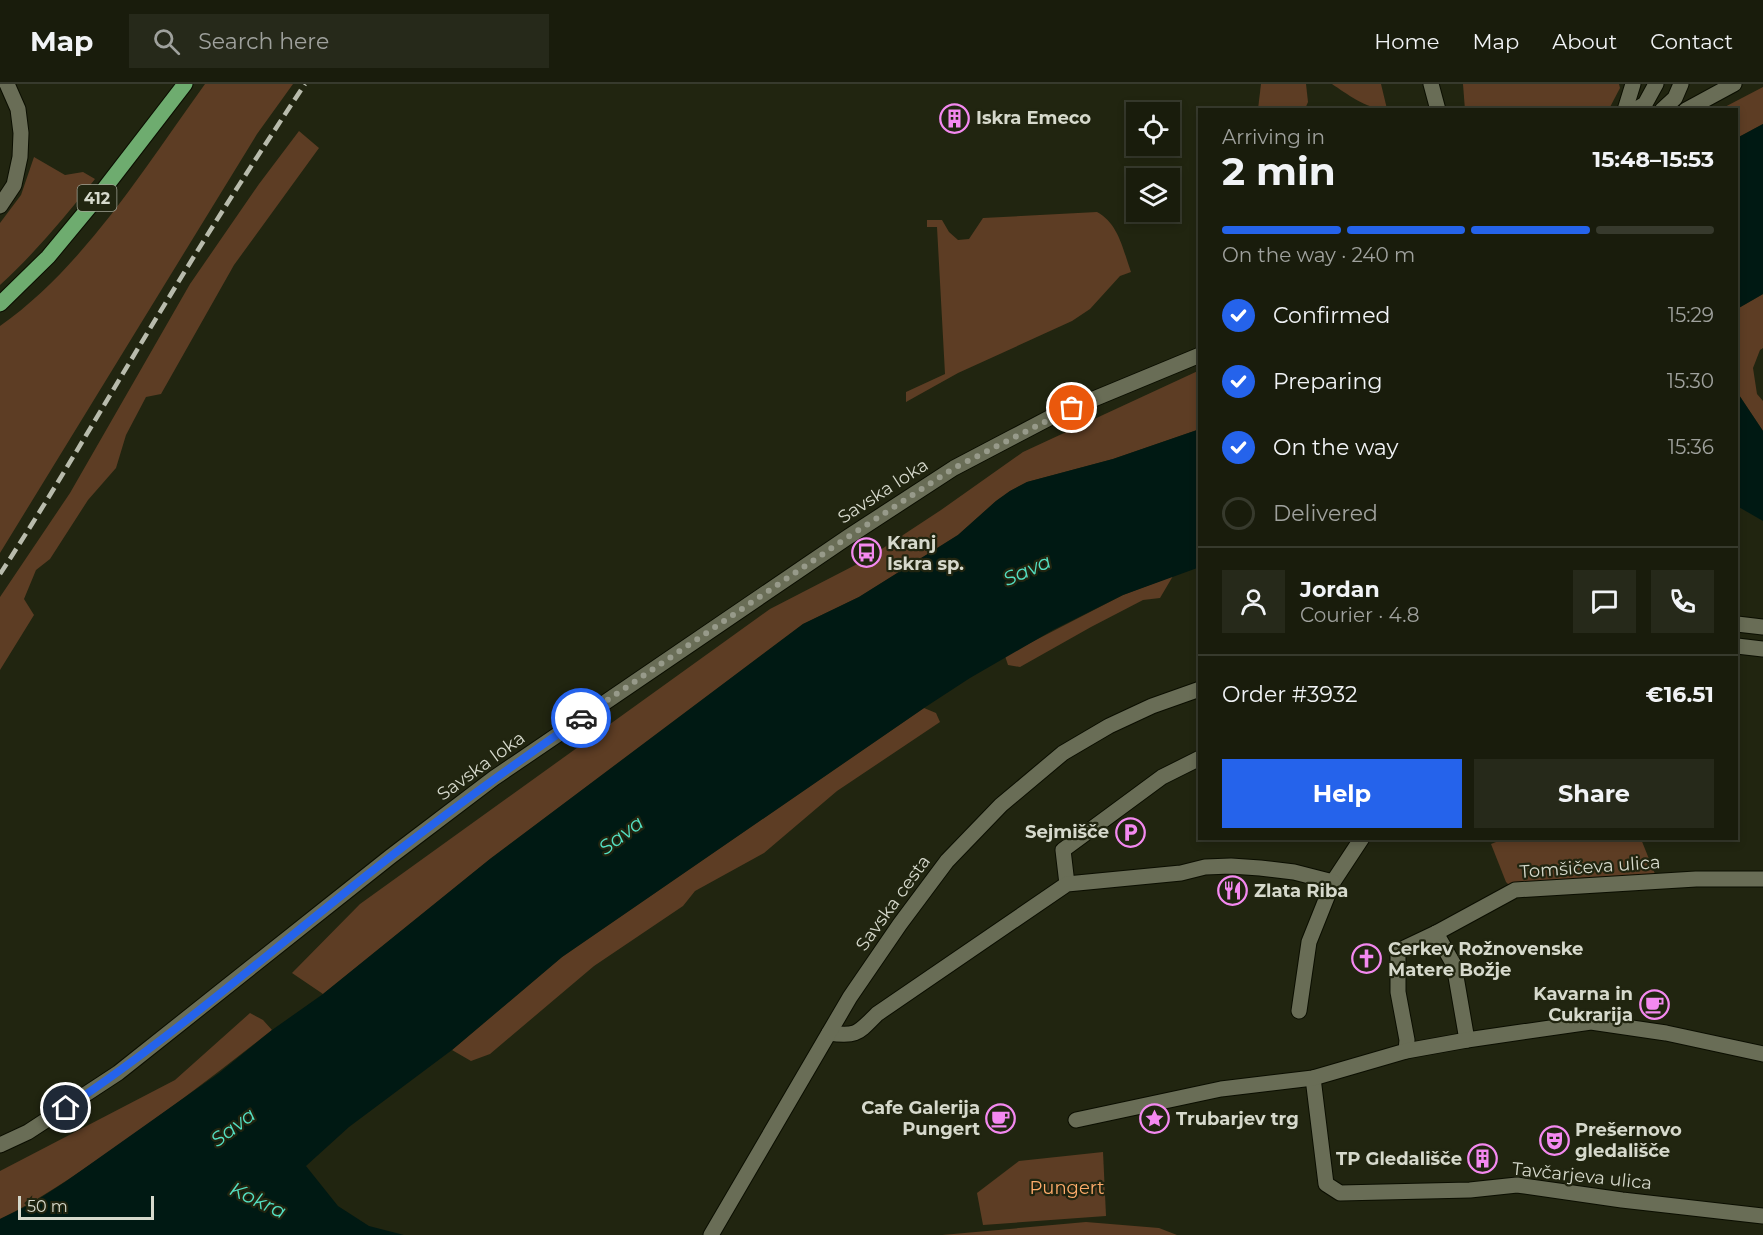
<!DOCTYPE html>
<meta charset="utf-8">
<style>
:root{--surface:#191c0c;--page:#26291a;--text:#f1f3f6;--muted:#9fa19d;--line:#373a2d;--accent:#2563eb}
body{margin:0;font-family:Montserrat,sans-serif;background:var(--page);color:var(--text);height:100vh;display:flex;flex-direction:column;font-size:22px;white-space:nowrap}
*{box-sizing:border-box;margin:0}
p{font-size:20px;color:var(--muted)}
.icon{flex:none;width:33px;height:33px;fill:none;stroke:currentColor;stroke-width:2;stroke-linecap:round;stroke-linejoin:round}
.map{position:relative;flex:1;overflow:hidden}
.side{position:absolute;left:1198px;top:24px;width:540px;height:732px;display:flex;flex-direction:column;background:var(--surface);border-radius:0px;box-shadow:0 3px 9px #0003,0 0 0 2px var(--line)}
.side>*{flex:none}
.controls{position:absolute;left:1126px;top:18px;display:grid;gap:12px}
.controls a{display:grid;place-items:center;width:54px;height:54px;border-radius:0px;background:var(--surface);box-shadow:0 3px 9px #0003,0 0 0 2px var(--line);font-size:30px}
.scale{position:absolute;left:18px;bottom:15px;width:136px;box-sizing:border-box;padding-left:6px;border:3px solid #d6d9cc;border-top:0;font-size:16px;line-height:21px;white-space:nowrap;color:#d6d9cc;-webkit-text-stroke:4px #212510;paint-order:stroke}
.pin{position:absolute;display:grid;place-items:center;width:51px;height:51px;color:#fff;margin:-26px;border:3px solid #fff;border-radius:50%;box-shadow:0 2px 6px #0007}
.courier{position:absolute;display:grid;place-items:center;width:60px;height:60px;margin:-30px;border:4px solid #2563eb;border-radius:50%;background:#fff;color:#222;box-shadow:0 2px 8px #0007}
.summary em{font-style:normal;font-weight:700}
.summary div{display:flex;flex-direction:column-reverse}
.summary{display:flex;align-items:center;justify-content:space-between;height:102px;padding:0 24px}
h1{font-size:39px;font-weight:700;line-height:45px}
.bar{display:grid;grid-template-columns:repeat(4,1fr);gap:9px 6px;align-content:center;height:72px;padding:0 24px}
.bar i{height:8px;border-radius:4px;background:var(--line)}
.bar .active{background:var(--accent)}
.bar p{grid-column:span 4}
.line{display:flex;align-items:center;gap:15px;padding:0 24px;border-top:2px solid var(--line)}
.line div{flex:1}
.round{display:grid;place-items:center;flex:none;width:63px;height:63px;border-radius:0px;background:var(--page)}
ol{padding:0 24px;list-style:none}
li{display:flex;align-items:center;gap:18px;height:66px}
li p{margin-inline-start:auto}
li .icon{padding:6px;border-radius:50%;background:var(--accent);color:#fff;stroke-width:4}
li:last-child{color:var(--muted)}
li i{width:33px;height:33px;border:3px solid var(--line);border-radius:50%}
.action{display:flex;gap:12px;margin-top:auto;padding:12px 24px}
.action a{flex:1;height:69px;border-radius:0px;background:var(--accent);color:#fff;font-size:24px;font-weight:700;line-height:69px;text-align:center}
.action a+a{background:var(--page);color:var(--text)}
header{display:flex;align-items:center;gap:36px;box-sizing:border-box;height:84px;padding:0 30px;background:var(--surface);border-bottom:2px solid var(--line)}
header strong{font-size:28px}
nav{display:flex;gap:33px;margin-inline-start:auto;font-size:21px}
.search{width:420px;height:54px;background:var(--page);display:flex;align-items:center;gap:15px;box-sizing:border-box;padding:0 21px;border-radius:0px;color:var(--muted);font-size:22px}
.map>svg:first-child{display:block}
</style>
<header>
<strong>Map</strong>
<div class="search"><svg class="icon" aria-label="search" viewBox="0 0 24 24"><circle cx="10" cy="10" r="6"/><path d="M15 15l6 6"/></svg>Search here</div>
<nav><a>Home</a><a>Map</a><a>About</a><a>Contact</a></nav>
</header>
<div class="map">
<svg width="1763" height="1151" viewBox="0 0 1763 1151">
<rect width="100%" height="100%" fill="#212510"/>
<g fill="#5d3d24">
<path d="M205 0H293L257 50 0 469V242C84 183 145 83 205 0Z"/>
<polygon points="1261,0 1306,0 1308,18 1305,25 1258,25"/>
<path d="M1332 0H1381L1387 25C1368 26 1347 10 1332 0Z"/>
<polygon points="1463,0 1619,0 1620,4 1609,25 1465,26"/>
<polygon points="1763,3 1763,40 1737,54 1737,26 1719,26"/>
<polygon points="299,47 319,64 234,181 161,310 146,313 126,351 116,384 88,416 50,475 36,486 24,515 34,531 0,586 0,513 70,409 190,200 259,100"/>
<path d="M34 73 65 91 83 88 95 95C65 133 35 169 0 201V139L21 111Z"/>
<path d="M1097 128C1119 140 1123 166 1131 188L1120 192 1090 225 1072 237 958 289 906 318V308L945 290 937 143H927V136H942L949 148 958 156 969 155 983 134Z"/>
<polygon points="1763,210 1763,264 1760,266 1753,284 1757,310 1763,317 1763,347 1737,308 1737,225"/>
<polygon points="1200,286 1200,345 1113,375 1027,398 1010,407 996,417 958,451 859,513 803,540 490,775 323,910 292,889 360,820 770,525 865,476 941,426 1023,368"/>
<polygon points="1173,492 1160,514 1143,516 1091,543 1020,583 1008,581 1005,572 1123,511"/>
<polygon points="924,624 936,629 940,638 837,707 764,769 695,807 683,822 594,882 490,970 471,977 452,966 562,873"/>
<polygon points="1506,754 1641,755 1655,790 1511,803 1506,798 1491,760"/>
<path d="M250 929 263 936 272 946C219 988 165 1029 110 1067 74 1092 39 1116 0 1135V1087L175 996Z"/>
<polygon points="1103,1068 1106,1132 983,1141 977,1109 1019,1077"/>
<polygon points="1086,1138 1159,1144 1177,1151 942,1151"/>
</g>
<g fill="#001913">
<polygon points="1763,40 1763,210 1737,225 1737,54"/>
<polygon points="1737,308 1763,347 1763,437 1737,422"/>
<polygon points="1200,345 1200,483 1123,511 1053,546 970,594 924,624 562,873 452,966 349,1043 306,1082 338,1122 369,1142 404,1151 0,1151 0,1135 31,1120 65,1098 219,989 272,946 323,910 490,775 803,540 859,513 958,451 996,417 1010,407 1027,398 1113,375"/>
</g>
<g fill="none" stroke-linecap="round" stroke-linejoin="round">
<defs>
<g id="street">
<polyline points="1431,0 1438,26"/>
<polyline points="1625,26 1633,0"/>
<polyline points="1635,26 1645,20 1656,0"/>
<polyline points="1662,26 1675,14 1681,0"/>
<polyline points="1686,26 1734,0"/>
<polyline points="1737,540 1763,543"/>
<polyline points="1737,562 1763,565"/>
<polyline points="1067,800 1063,766 1162,693 1200,674"/>
<polyline points="1436,849 1454,881 1467,956"/>
<polyline points="1299,927 1309,858 1333,798 1362,754"/>
<path d="M829 949C857 953 858 949 877 930L1067 800 1181 789 1205 783 1231 782 1260 784 1294 788 1333 798"/>
<polyline points="1406,967 1407,956 1398,908 1398,867 1436,849 1515,806 1696,795 1763,795"/>
<polyline points="1313,994 1326,1100 1340,1109 1470,1106 1517,1101 1622,1116 1763,1132"/>
<polyline points="1076,1036 1221,1005 1313,994 1406,967 1467,956 1591,938 1666,949 1763,970"/>
<polyline points="0,1061 28,1048 118,989 390,773 494,694 848,453 954,384 1013,353 1055,331 1200,271"/>
<polyline points="711,1151 850,913 900,840 947,777 1001,721 1063,669 1109,642 1152,622 1200,605"/>
</g>
<polyline id="secondary" points="0,122 14,101 20,73 21,49 18,25 7,0"/>
<polyline id="primary" points="0,220 48,173 101,109 185,0"/>
</defs>
<use href="#street" stroke="#0b0e00" stroke-width="17"/>
<use href="#secondary" stroke="#0b0e00" stroke-width="17"/>
<use href="#primary" stroke="#0b0e00" stroke-width="17"/>
<use href="#street" stroke="#696d56" stroke-width="15"/>
<use href="#secondary" stroke="#696d56" stroke-width="15"/>
<use href="#primary" stroke="#6eac6f" stroke-width="15"/>
<path stroke="#b8bbac" stroke-width="4.5" stroke-dasharray="12 6" stroke-linecap="butt" d="M0 490C59 400 112 306 168 215 212 142 258 71 305 0"/>
</g>
<g fill="none" stroke-linecap="round" stroke-linejoin="round">
<polyline stroke="#979a8a" stroke-width="6" stroke-dasharray="0 10.8" points="581,634 848,453 954,384 1072,324"/>
<path stroke="#2563eb" stroke-width="8" d="M66 1024C180 948 282 857 390 773 452 725 516 679 581 634"/>
</g>
<defs>
<symbol id="building-ring" viewBox="-11 -11 22 22"><circle r="9.5" fill="#212510" stroke="#f489f0" stroke-width="1.5"/><path d="M-4-6H4V6H1V3H-1V6H-4ZM-2.5-4.3h1.7v1.8h-1.7ZM.8-4.3h1.7v1.8H.8ZM-2.5-1h1.7V.8h-1.7ZM.8-1h1.7V.8H.8Z" fill="#f489f0"/></symbol>
<symbol id="bus-ring" viewBox="-11 -11 22 22"><circle r="9.5" fill="#212510" stroke="#f489f0" stroke-width="1.5"/><path d="M-5-6H5V4H4V6H2V4H-2V6H-4V4H-5ZM-3.5-4V0h7V-4ZM-3.5 1.2v1.5H-2V1.2ZM2 1.2v1.5H3.5V1.2Z" fill="#f489f0"/></symbol>
<symbol id="parking-ring" viewBox="-11 -11 22 22"><circle r="9.5" fill="#212510" stroke="#f489f0" stroke-width="1.5"/><path d="M-3.5-5.5H1a3.5 3.5 0 0 1 0 7H-1V5.5H-3.5ZM-1-3.4V-.6H.8a1.4 1.4 0 0 0 0-2.8Z" fill="#f489f0"/></symbol>
<symbol id="restaurant-ring" viewBox="-11 -11 22 22"><circle r="9.5" fill="#212510" stroke="#f489f0" stroke-width="1.5"/><path d="M-5-6h1v4h1v-4h1v4h1v-4h1v5L-1.5 .5V6h-2V.5L-5-1ZM5-6V6H3V1.5H1.5Q1.5-4 5-6Z" fill="#f489f0"/></symbol>
<symbol id="church-ring" viewBox="-11 -11 22 22"><circle r="9.5" fill="#212510" stroke="#f489f0" stroke-width="1.5"/><path d="M-1.2-6h2.4v3.5h3.3v2.4h-3.3V6h-2.4V-.1h-3.3v-2.4h3.3Z" fill="#f489f0"/></symbol>
<symbol id="cafe-ring" viewBox="-11 -11 22 22"><circle r="9.5" fill="#212510" stroke="#f489f0" stroke-width="1.5"/><path d="M-5.5-4.5H6V0H3Q3 3.5 0 3.5H-2.5Q-5.5 3.5-5.5 0ZM3-3.2v2h1.7v-2ZM-6 4.5H4V6H-6Z" fill="#f489f0"/></symbol>
<symbol id="sight-ring" viewBox="-11 -11 22 22"><circle r="9.5" fill="#212510" stroke="#f489f0" stroke-width="1.5"/><path d="M0-6L1.8-2.2L6-1.7L2.9 1.2L3.7 5.4L0 3.3L-3.7 5.4L-2.9 1.2L-6-1.7L-1.8-2.2Z" fill="#f489f0"/></symbol>
<symbol id="theatre-ring" viewBox="-11 -11 22 22"><circle r="9.5" fill="#212510" stroke="#f489f0" stroke-width="1.5"/><path d="M-5-5.5Q0-4 5-5.5V0Q5 5 0 6Q-5 5-5 0ZM-3.3-2.5H-1v1.5H-3.3ZM1-2.5H3.3v1.5H1ZM-2.8 1Q0 5.5 2.8 1Z" fill="#f489f0"/></symbol>
</defs>
<g fill-rule="evenodd">
<use href="#building-ring" x="938" y="18" width="33" height="33"/>
<use href="#bus-ring" x="850" y="452" width="33" height="33"/>
<use href="#parking-ring" x="1114" y="732" width="33" height="33"/>
<use href="#restaurant-ring" x="1216" y="790" width="33" height="33"/>
<use href="#church-ring" x="1350" y="858" width="33" height="33"/>
<use href="#cafe-ring" x="1638" y="904" width="33" height="33"/>
<use href="#cafe-ring" x="984" y="1018" width="33" height="33"/>
<use href="#sight-ring" x="1138" y="1018" width="33" height="33"/>
<use href="#theatre-ring" x="1538" y="1040" width="33" height="33"/>
<use href="#building-ring" x="1466" y="1058" width="33" height="33"/>
</g>
<g text-anchor="middle" dominant-baseline="central" stroke-width="4.5" stroke-linejoin="round" paint-order="stroke">
<rect fill="#212510" stroke="#a0a394" stroke-width="1.5" x="77.5" y="101" width="39" height="26" rx="4.5"/>
<g font-size="16" font-weight="bold" fill="#d6d9cc">
<text x="97" y="114">412</text>
</g>
<g font-size="18" font-weight="bold" fill="#d6d9cc" stroke="#212510" text-anchor="start">
<text x="976" y="34">Iskra Emeco</text>
<text x="887" y="459">Kranj<tspan x="887" dy="21">Iskra sp.</tspan></text>
<text x="1109" y="748" text-anchor="end">Sejmišče</text>
<text x="1254" y="807">Zlata Riba</text>
<text x="1388" y="865">Cerkev Rožnovenske<tspan x="1388" dy="21">Matere Božje</tspan></text>
<text x="1633" y="910" text-anchor="end">Kavarna in<tspan x="1633" dy="21">Cukrarija</tspan></text>
<text x="980" y="1024" text-anchor="end">Cafe Galerija<tspan x="980" dy="21">Pungert</tspan></text>
<text x="1176" y="1035">Trubarjev trg</text>
<text x="1575" y="1046">Prešernovo<tspan x="1575" dy="21">gledališče</tspan></text>
<text x="1462" y="1075" text-anchor="end">TP Gledališče</text>
</g>
<g font-size="18" fill="#d6d9cc" stroke="#212510">
<text transform="translate(883 407) rotate(-33)">Savska loka</text>
<text transform="translate(481 682) rotate(-36)">Savska loka</text>
<text transform="translate(1590 783) rotate(-4)">Tomšičeva ulica</text>
<text transform="translate(893 819) rotate(-54)">Savska cesta</text>
<text transform="translate(1582 1092) rotate(6)">Tavčarjeva ulica</text>
</g>
<g font-size="18" fill="#ffac6b" stroke="#212510">
<text x="1067" y="1104">Pungert</text>
</g>
<g font-size="20" font-style="italic" fill="#54dfc2" stroke="#212510">
<text transform="translate(1027 486) rotate(-24)">Sava</text>
<text transform="translate(621 751) rotate(-37)">Sava</text>
<text transform="translate(233 1043) rotate(-37)">Sava</text>
<text transform="translate(258 1116) rotate(25)">Kokra</text>
</g>
</g>
</svg>
<div class="controls">
<a><svg class="icon" aria-label="locate" viewBox="0 0 24 24"><circle cx="12" cy="12" r="6"/><path d="M12 2v4M12 18v4M2 12h4M18 12h4"/></svg></a>
<a><svg class="icon" aria-label="layers" viewBox="0 0 24 24"><path d="M12 4l9 5-9 5-9-5zM3 14l9 5 9-5"/></svg></a>
</div>
<div class="scale">50 m</div>
<div class="pin" style="left:1072px;top:324px;background:#ea580c"><svg class="icon" aria-label="bag" viewBox="0 0 24 24"><path d="M5 8h14l-1 12H6zM9 8a3 3 0 0 1 6 0"/></svg></div>
<div class="pin" style="left:66px;top:1024px;background:#1f2937"><svg class="icon" aria-label="home" viewBox="0 0 24 24"><path d="M3 11l9-7 9 7M6 9v11h12V9"/></svg></div>
<div class="courier" style="left:581px;top:634px"><svg class="icon" aria-label="car" viewBox="0 0 24 24"><path d="M5 17H2v-5l4-1 3-4h7l3 4 3 1v5h-3M9 17h6M6 11h13"/><circle cx="7" cy="17" r="2"/><circle cx="17" cy="17" r="2"/></svg></div>
<section class="side">
<div class="summary"><div><h1>2 min</h1><p>Arriving in</p></div><em>15:48–15:53</em></div>
<div class="bar"><i class="active"></i><i class="active"></i><i class="active"></i><i></i><p>On the way · 240 m</p></div>
<ol>
<li><svg class="icon" aria-label="check" viewBox="0 0 24 24"><path d="M5 12l5 5 9-10"/></svg>Confirmed<p>15:29</p></li>
<li><svg class="icon" aria-label="check" viewBox="0 0 24 24"><path d="M5 12l5 5 9-10"/></svg>Preparing<p>15:30</p></li>
<li><svg class="icon" aria-label="check" viewBox="0 0 24 24"><path d="M5 12l5 5 9-10"/></svg>On the way<p>15:36</p></li>
<li><i></i>Delivered</li>
</ol>
<div class="line" style="height:108px"><a class="round"><svg class="icon" aria-label="person" viewBox="0 0 24 24"><circle cx="12" cy="8" r="4"/><path d="M4 21q1-7 8-7t8 7"/></svg></a><div><b>Jordan</b><p>Courier · 4.8</p></div><a class="round"><svg class="icon" aria-label="chat" viewBox="0 0 24 24"><path d="M4 5h16v11H9l-5 4z"/></svg></a><a class="round"><svg class="icon" aria-label="phone" viewBox="0 0 24 24"><path d="M5 4h4l2 5-3 2q2 4 5 5l2-3 5 2v4C11 20 4 13 5 4z"/></svg></a></div>
<div class="line" style="height:78px"><div>Order #3932</div><b>€16.51</b></div>
<div class="action"><a>Help</a><a>Share</a></div>
</section>
</div>
